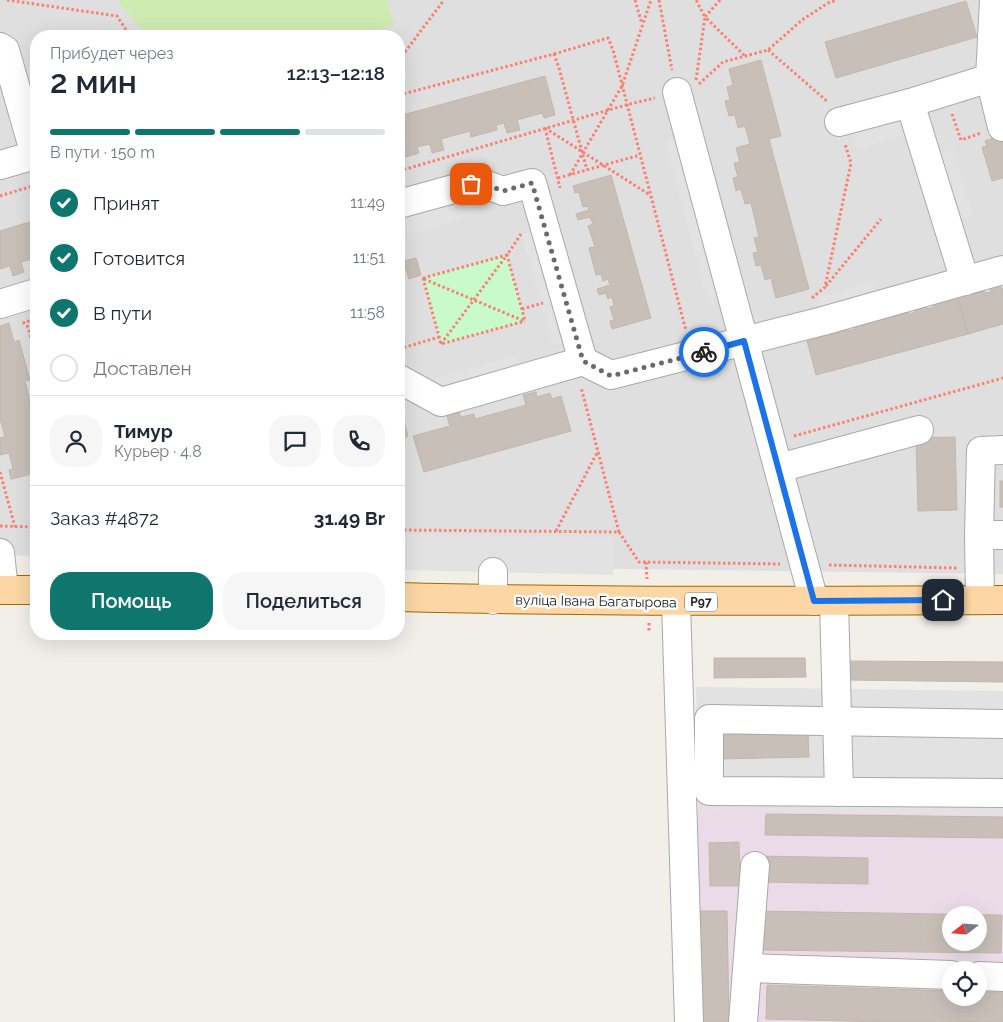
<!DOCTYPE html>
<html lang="ru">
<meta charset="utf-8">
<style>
:root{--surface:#fff;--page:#f6f6f7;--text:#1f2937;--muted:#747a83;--line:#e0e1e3;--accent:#0f766e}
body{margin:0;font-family:Raleway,sans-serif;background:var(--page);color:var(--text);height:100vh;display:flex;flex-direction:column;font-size:19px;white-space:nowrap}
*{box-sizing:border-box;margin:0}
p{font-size:16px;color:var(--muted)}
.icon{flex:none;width:28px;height:28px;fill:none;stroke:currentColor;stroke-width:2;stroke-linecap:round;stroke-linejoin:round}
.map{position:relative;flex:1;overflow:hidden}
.details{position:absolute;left:30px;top:30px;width:375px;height:610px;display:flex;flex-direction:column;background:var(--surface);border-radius:20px;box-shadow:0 5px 20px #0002}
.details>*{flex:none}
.needle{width:32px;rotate:253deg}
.fabs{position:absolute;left:942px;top:906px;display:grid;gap:10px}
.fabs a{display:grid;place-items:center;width:45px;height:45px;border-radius:50%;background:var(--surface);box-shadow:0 5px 20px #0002;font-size:25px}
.pin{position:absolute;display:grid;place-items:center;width:42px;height:42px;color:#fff;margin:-21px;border-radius:10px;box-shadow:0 2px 8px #0006}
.courier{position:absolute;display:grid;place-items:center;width:50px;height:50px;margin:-25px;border:4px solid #1a73e8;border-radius:50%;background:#fff;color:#222;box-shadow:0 1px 6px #0007}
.headline em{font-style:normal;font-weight:600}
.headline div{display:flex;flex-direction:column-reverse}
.headline{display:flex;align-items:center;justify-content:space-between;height:85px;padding:0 20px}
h1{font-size:32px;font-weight:600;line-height:38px}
.bar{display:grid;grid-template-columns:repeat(4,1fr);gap:8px 5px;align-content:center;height:60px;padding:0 20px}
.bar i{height:6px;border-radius:4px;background:var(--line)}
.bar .active{background:var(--accent)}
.bar p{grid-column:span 4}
.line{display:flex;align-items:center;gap:12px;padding:0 20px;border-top:1px solid var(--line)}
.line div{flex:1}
.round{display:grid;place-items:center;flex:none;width:52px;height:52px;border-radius:20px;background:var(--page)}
ol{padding:0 20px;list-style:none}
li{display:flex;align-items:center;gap:15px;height:55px}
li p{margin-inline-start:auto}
li .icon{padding:5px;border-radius:50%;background:var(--accent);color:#fff;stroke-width:4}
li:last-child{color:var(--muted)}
li i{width:28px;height:28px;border:2px solid var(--line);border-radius:50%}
.action{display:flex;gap:10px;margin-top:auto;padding:10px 20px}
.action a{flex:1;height:58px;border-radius:20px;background:var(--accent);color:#fff;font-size:20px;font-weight:600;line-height:58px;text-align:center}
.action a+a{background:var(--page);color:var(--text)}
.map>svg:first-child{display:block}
</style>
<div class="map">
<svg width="1003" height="1022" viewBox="0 0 1003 1022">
<rect width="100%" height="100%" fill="#f2efe9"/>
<polygon fill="#e0dfdf" points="0,0 1003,0 1003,574 399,566 399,36 36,36 36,556 0,555"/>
<path fill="#ebdbe8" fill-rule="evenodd" d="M698 810 1003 814V1022H690ZM951 915H979V942H951ZM951 970H979V998H951Z"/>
<polygon fill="#cdebb0" points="117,0 387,0 394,25 353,36 147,36"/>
<polygon fill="#c8facc" points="507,255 525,321 441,344 423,278"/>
<g fill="#e2e2e2">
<polygon points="901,106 910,133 858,149 850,122"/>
<polygon points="689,136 730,293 707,299 665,142"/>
<polygon points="953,149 973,215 947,223 927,157"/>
<polygon points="471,184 479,214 399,237 399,204"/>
<polygon points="545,227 576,339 553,346 521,234"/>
<polygon points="873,282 880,305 823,321 817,298"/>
<polygon points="516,355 523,378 441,402 434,379"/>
<polygon points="400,534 614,538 613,575 399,570"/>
<polygon points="696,687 1003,691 1003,814 698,810"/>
</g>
<g fill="#c7bfb8" stroke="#c4b6ab" fill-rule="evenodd">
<polygon points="966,1 977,37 836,78 825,42"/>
<polygon points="761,60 781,136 769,139 809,289 776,298 771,278 765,280 761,265 756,266 753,253 758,252 754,238 759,237 751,203 745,204 741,189 736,191 733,178 738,177 734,163 740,162 736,148 750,144 745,126 738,128 735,115 729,116 725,101 730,100 727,87 733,85 729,69"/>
<polygon points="545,76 555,115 544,118 542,113 517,120 520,130 507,133 504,123 496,125 497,130 471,137 470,131 441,139 444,150 432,153 430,144 417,147 419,153 399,159 399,116"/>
<polygon points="999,136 1001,142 1003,141 1003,178 992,181 982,147 987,146 985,141"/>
<polygon points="611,175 651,318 612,329 610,321 614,320 610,307 614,306 612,297 608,299 606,293 599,295 597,289 610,285 608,279 603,281 601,274 596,275 589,248 595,247 588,226 593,224 590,217 578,220 576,214 589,210 588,206 583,207 579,192 575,193 573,186"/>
<polygon points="36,220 36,258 21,262 24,272 13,276 10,266 0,269 0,231"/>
<polygon points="416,258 421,275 409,279 403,261"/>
<polygon points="1000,284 1001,289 1003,288 1003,324 968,334 957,296 983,289 985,293 991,292 990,287"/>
<polygon points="957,296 968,334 816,375 806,337 831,330 832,335 838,333 837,329 847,326 848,331 855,329 854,324 907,309 909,314 915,312 913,307 926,304 927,309 934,307 932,303"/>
<polygon points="9,323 14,342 19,340 30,380 25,381 34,417 36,416 36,473 11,479 9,470 13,469 9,453 0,455 0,438 5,437 1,422 0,422 0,326"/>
<polygon points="536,392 537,397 550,393 552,399 561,396 571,431 424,472 413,436 450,426 447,416 459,412 461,417 474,414 475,419 526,405 523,395"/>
<polygon points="399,403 408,436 399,439"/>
<polygon points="955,437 957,510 918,511 916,438"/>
<rect x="1000" y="481" width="3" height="26"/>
<polygon points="714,658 805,658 806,677 714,678"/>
<polygon points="846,661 1003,662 1003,682 846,680"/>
<polygon points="808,732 809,757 721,759 720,733"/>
<polygon points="766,814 1003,817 1003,838 765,835"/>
<polygon points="739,842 740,886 710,886 709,843"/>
<polygon points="759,856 868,858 868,884 758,882"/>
<polygon points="696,911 727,911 729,1022 698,1022"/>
<path d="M757 911 1002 915 1001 953 756 950ZM951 915H979V942H951Z"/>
<polygon points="767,985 951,991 951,998 979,998 979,992 1003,992 1003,1022 886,1022 766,1019"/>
</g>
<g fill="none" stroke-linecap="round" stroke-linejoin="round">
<defs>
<g id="minor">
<polyline points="0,47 5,50 35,155 0,165"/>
<polyline points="990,78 1002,127"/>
<polyline points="677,92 814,601"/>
<polyline points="839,122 910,103"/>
<polyline points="399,204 479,182 503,191 532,183 583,361"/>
<polyline points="965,281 910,103 990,78 994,0"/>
<polyline points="0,304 36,293"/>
<polyline points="399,379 441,402 583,361 611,375 823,321 1003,270"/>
<polyline points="779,468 919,430"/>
<polyline points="979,535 981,451 1003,450"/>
<polyline points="0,553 4,590"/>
<polyline points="493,572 493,600"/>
<polyline points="980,600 979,535 1003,535"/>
<polyline points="834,601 839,792"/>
<polyline points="676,602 689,1022"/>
<polyline points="1003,724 709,719 709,791 1003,793"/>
<polyline points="748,968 951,975"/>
<polyline points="979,976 1003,977"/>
<polyline points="743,1022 755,866"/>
</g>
<g id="major">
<polyline points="0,590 36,590"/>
<path d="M399 597C600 602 802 601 1003 600"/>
</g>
</defs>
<use href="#minor" stroke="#a9a9a9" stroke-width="30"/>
<use href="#major" stroke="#a06b00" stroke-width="30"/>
<g stroke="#fa8072" stroke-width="3" stroke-dasharray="2.5 2.5" stroke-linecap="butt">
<polyline points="7,0 117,16 130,36"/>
<polyline points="635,0 642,24"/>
<polyline points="659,0 672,70"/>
<polyline points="720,0 705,17 745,56"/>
<polyline points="768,50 828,102"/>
<polyline points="554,54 608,38 613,50 686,331"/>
<polyline points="399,60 444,0"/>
<polyline points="696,80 705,17 696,0"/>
<polyline points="699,84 723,62 768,50 802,20 828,3 837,0"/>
<polyline points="399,95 554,54 559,68 587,170"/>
<polyline points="952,114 961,140 981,133"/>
<polyline points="545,128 560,188"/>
<polyline points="545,128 650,195"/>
<polyline points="399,171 626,105 655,98"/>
<polyline points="570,175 622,86 651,0"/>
<polyline points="558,178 640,155"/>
<polyline points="0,196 36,185"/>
<polyline points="423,278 441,344 525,321"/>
<polyline points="423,278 507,255 521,234"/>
<polyline points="424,279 524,321"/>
<polyline points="826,286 881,219"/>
<polyline points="812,298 825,287 851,163 845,144"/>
<polyline points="522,309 543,303"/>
<polyline points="27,321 36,323"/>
<polyline points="23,322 28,327 36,356"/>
<polyline points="441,344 507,255 525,321"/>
<polyline points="399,349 439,337"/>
<polyline points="794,436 1003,378"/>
<polyline points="0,472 15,527"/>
<polyline points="0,526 36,527"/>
<polyline points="399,530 619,532 581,387"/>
<polyline points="556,531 598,451"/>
<polyline points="619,532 639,562 780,564"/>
<polyline points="646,562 647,579"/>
<polyline points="829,565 957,568"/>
<polyline points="649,623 649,632"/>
</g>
<use href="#minor" stroke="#fff" stroke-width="28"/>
<use href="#major" stroke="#fcd6a4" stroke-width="28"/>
</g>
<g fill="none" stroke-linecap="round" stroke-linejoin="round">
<polyline stroke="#6b6a68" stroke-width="5" stroke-dasharray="0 9" points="471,184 479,182 503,191 532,183 583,361 611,376 704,352"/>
<polyline stroke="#1a73e8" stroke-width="6" points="704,352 744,341 814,601 943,600"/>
</g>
<g text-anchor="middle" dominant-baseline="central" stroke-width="5" stroke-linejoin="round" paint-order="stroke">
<rect fill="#fff" stroke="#646464" stroke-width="1" x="685" y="592.5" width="32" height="19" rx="4"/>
<g font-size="12" font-weight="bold" fill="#222">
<text x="701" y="602">Р97</text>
</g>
<g font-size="14" fill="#222" stroke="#fff">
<text transform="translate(596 601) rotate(1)">вуліца Івана Багатырова</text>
</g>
</g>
</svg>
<div class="fabs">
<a><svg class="needle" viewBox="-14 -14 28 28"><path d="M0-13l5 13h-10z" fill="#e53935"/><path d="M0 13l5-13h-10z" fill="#747a83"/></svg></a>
<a><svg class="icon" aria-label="locate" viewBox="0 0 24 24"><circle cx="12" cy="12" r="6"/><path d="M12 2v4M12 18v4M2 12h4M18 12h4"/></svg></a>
</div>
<div class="pin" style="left:471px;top:184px;background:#ea580c"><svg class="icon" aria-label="bag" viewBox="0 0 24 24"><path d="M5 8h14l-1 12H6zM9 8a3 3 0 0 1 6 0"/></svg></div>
<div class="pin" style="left:943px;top:600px;background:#1f2937"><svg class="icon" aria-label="home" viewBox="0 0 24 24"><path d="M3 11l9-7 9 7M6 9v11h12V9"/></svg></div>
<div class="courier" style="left:704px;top:352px"><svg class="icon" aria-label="bike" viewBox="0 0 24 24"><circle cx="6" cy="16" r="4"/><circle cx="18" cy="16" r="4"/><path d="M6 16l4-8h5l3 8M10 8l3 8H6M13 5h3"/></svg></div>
<section class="details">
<div class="headline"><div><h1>2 мин</h1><p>Прибудет через</p></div><em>12:13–12:18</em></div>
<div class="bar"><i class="active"></i><i class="active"></i><i class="active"></i><i></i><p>В пути · 150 m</p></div>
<ol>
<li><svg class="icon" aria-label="check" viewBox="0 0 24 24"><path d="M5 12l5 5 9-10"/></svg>Принят<p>11:49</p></li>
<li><svg class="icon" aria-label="check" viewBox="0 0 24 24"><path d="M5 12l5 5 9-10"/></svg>Готовится<p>11:51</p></li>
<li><svg class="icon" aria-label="check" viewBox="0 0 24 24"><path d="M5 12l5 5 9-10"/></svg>В пути<p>11:58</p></li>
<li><i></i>Доставлен</li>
</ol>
<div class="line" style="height:90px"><a class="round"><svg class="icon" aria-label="person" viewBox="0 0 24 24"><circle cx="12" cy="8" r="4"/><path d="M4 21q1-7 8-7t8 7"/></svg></a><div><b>Тимур</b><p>Курьер · 4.8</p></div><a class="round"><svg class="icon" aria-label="chat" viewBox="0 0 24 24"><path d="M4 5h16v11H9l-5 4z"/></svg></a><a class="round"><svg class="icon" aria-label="phone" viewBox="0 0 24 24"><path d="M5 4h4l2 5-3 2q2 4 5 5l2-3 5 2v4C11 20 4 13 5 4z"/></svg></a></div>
<div class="line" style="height:65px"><div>Заказ #4872</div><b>31.49 Br</b></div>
<div class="action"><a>Помощь</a><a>Поделиться</a></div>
</section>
</div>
